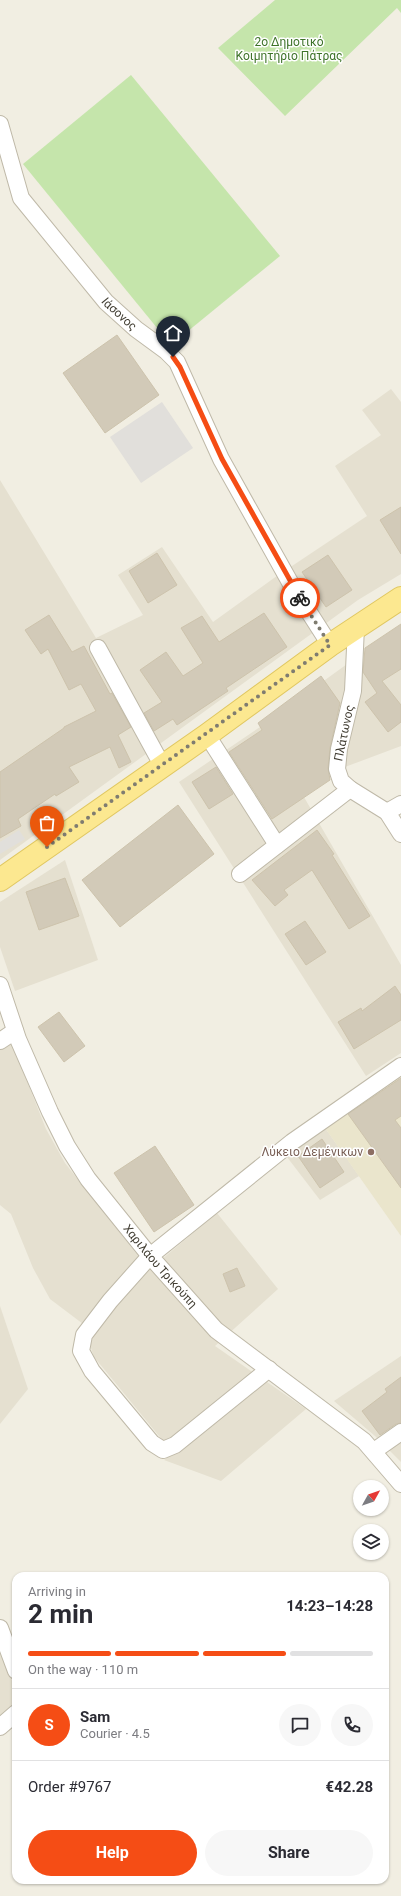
<!DOCTYPE html>
<meta charset="utf-8">
<style>
:root{--surface:#fff;--page:#f7f7f7;--text:#2b2b33;--muted:#7c7c81;--line:#e1e1e2;--accent:#f54d15}
body{margin:0;font-family:Roboto,sans-serif;background:var(--page);color:var(--text);height:100vh;display:flex;flex-direction:column;font-size:15px;white-space:nowrap}
*{box-sizing:border-box;margin:0}
p{font-size:13px;color:var(--muted)}
.icon{flex:none;width:22px;height:22px;fill:none;stroke:currentColor;stroke-width:2;stroke-linecap:round;stroke-linejoin:round}
.map{position:relative;flex:1;overflow:hidden}
.side{position:absolute;left:12px;top:1572px;width:377px;height:312px;display:flex;flex-direction:column;background:var(--surface);border-radius:12px;box-shadow:0 1px 3px #0004}
.side>*{flex:none}
.needle{width:26px;rotate:50deg}
.buttons{position:absolute;left:353px;top:1480px;display:grid;gap:8px}
.buttons a{display:grid;place-items:center;width:36px;height:36px;border-radius:50%;background:var(--surface);box-shadow:0 1px 3px #0004;font-size:20px}
.pin{position:absolute;display:grid;place-items:center;width:34px;height:34px;color:#fff;margin:-41px -17px;border-radius:50% 50% 50% 0;rotate:-45deg;box-shadow:0 0 4px #0007}
.pin .icon{rotate:45deg}
.courier{position:absolute;display:grid;place-items:center;width:40px;height:40px;margin:-20px;border:3px solid #f54d15;border-radius:50%;background:#fff;color:#222;box-shadow:0 1px 5px #0007}
.headline em{font-style:normal;font-weight:700}
.headline div{display:flex;flex-direction:column-reverse}
.headline{display:flex;align-items:center;justify-content:space-between;height:68px;padding:0 16px}
h1{font-size:26px;font-weight:700;line-height:30px}
.bar{display:grid;grid-template-columns:repeat(4,1fr);gap:6px 4px;align-content:center;height:48px;padding:0 16px}
.bar i{height:5px;border-radius:3px;background:var(--line)}
.bar .current{background:var(--accent)}
.bar p{grid-column:span 4}
.line{display:flex;align-items:center;gap:10px;padding:0 16px;border-top:1px solid var(--line)}
.line div{flex:1}
.round{display:grid;place-items:center;flex:none;width:42px;height:42px;border-radius:21px;background:var(--page)}
.primary-button{display:flex;gap:8px;margin-top:auto;padding:8px 16px}
.primary-button a{flex:1;height:46px;border-radius:24px;background:var(--accent);color:#fff;font-size:16px;font-weight:700;line-height:46px;text-align:center}
.primary-button a+a{background:var(--page);color:var(--text)}
.map>svg:first-child{display:block}
</style>
<div class="map">
<svg width="401" height="1896" viewBox="0 0 401 1896">
<rect width="100%" height="100%" fill="#f1eee2"/>
<g fill="#e5e0d0">
<polygon points="391,389 401,402 401,574 358,600 0,860 0,480 96,638 143,615 118,575 162,547 213,622 274,578 367,516 335,466 381,435 362,410"/>
<polygon points="401,625 401,746 297,785 401,965 401,1053 366,1076 179,782 260,727"/>
<polygon points="65,860 98,960 15,991 0,947 0,902"/>
<polygon points="11,1041 46,1129 65,1163 149,1270 217,1213 278,1289 215,1346 306,1409 221,1481 164,1460 173,1453 94,1357 90,1345 95,1333 50,1299 33,1268 11,1214 0,1205 0,1048"/>
<polygon points="325,1128 359,1176 320,1200 287,1157"/>
<polygon points="0,1306 28,1389 0,1424"/>
<polygon points="401,1356 401,1462 375,1436 334,1401"/>
<polygon points="0,1647 16,1692 14,1705 0,1718"/>
</g>
<polygon fill="#eae5cc" points="401,1076 401,1236 325,1128"/>
<g fill="#c5e5ab">
<polygon points="275,0 401,0 401,13 397,8 285,116 218,48"/>
<polygon points="131,75 280,256 171,345 23,164"/>
</g>
<g fill="#e1dfdb">
<polygon points="162,402 193,448 141,483 110,437"/>
<polygon points="19,830 25,839 0,854 0,842"/>
</g>
<g fill="#d2cab8" stroke="#cdc3ac">
<polygon points="117,335 159,395 105,433 63,373"/>
<polygon points="401,507 401,554 380,520"/>
<polygon points="157,553 177,585 148,603 129,571"/>
<polygon points="328,555 352,590 326,607 302,572"/>
<polygon points="264,613 287,647 226,688 228,691 177,725 173,719 154,731 144,713 162,702 140,670 166,652 183,676 203,663 181,628 202,616 219,642"/>
<polygon points="49,615 72,652 84,646 110,694 112,693 131,727 118,735 131,762 119,768 110,747 69,767 79,782 56,796 55,794 18,819 21,826 0,838 0,772 64,728 64,727 96,711 81,684 69,690 48,649 41,654 25,630"/>
<polygon points="401,624 401,669 382,681 401,705 401,722 388,732 365,702 377,693 363,672 365,648"/>
<polygon points="321,676 340,703 330,748 328,768 330,780 272,819 229,752 262,730 258,723"/>
<polygon points="216,767 233,794 209,809 192,782"/>
<polygon points="178,805 214,854 120,927 82,880"/>
<polygon points="317,830 334,854 332,855 370,916 349,929 312,870 284,890 288,895 275,906 252,880"/>
<polygon points="65,878 79,916 39,930 26,892"/>
<polygon points="305,921 326,952 306,965 285,934"/>
<polygon points="395,986 401,995 401,1020 354,1049 338,1022 361,1008 362,1011"/>
<polygon points="59,1012 85,1046 64,1062 38,1027"/>
<polygon points="401,1078 401,1116 395,1120 401,1128 401,1188 348,1114"/>
<polygon points="322,1139 344,1172 320,1188 298,1156"/>
<polygon points="155,1146 194,1205 154,1232 114,1173"/>
<polygon points="237,1268 245,1286 230,1292 223,1274"/>
<polygon points="401,1377 401,1423 396,1424 380,1435 362,1411 387,1392 385,1389"/>
</g>
<g fill="none" stroke-linecap="round" stroke-linejoin="round">
<defs>
<g id="minor">
<path id="s1" d="M0 124 21 198 106 302 136 329 166 351 177 362 221 459 291 584 330 645"/>
<polyline points="356,627 353,691 339,749 337,769 341,781 350,789 387,812 401,834"/>
<polyline points="98,648 162,765"/>
<polyline points="207,735 277,845"/>
<polyline points="387,812 401,804"/>
<polyline points="240,874 350,789"/>
<path id="s2" d="M0 985 18 1039 50 1112 67 1146 88 1179 150 1256 216 1330 364 1441 401 1484"/>
<polyline points="0,1041 15,1031"/>
<polyline points="269,1369 175,1445 163,1450 152,1443 92,1371 81,1351 84,1335 110,1301 150,1256 292,1142 401,1066"/>
<polyline points="374,1451 401,1432"/>
<polyline points="0,1628 16,1671"/>
<polyline points="0,1727 16,1713"/>
</g>
<polyline id="primary" points="0,880 207,735 330,645 401,598"/>
</defs>
<use href="#minor" stroke="#bfb9a8" stroke-width="18"/>
<use href="#primary" stroke="#e0c761" stroke-width="24"/>
<use href="#minor" stroke="#fff" stroke-width="16"/>
<use href="#primary" stroke="#fce890" stroke-width="22"/>
</g>
<g fill="none" stroke-linecap="round" stroke-linejoin="round">
<polyline stroke="#7f7c70" stroke-width="4" stroke-dasharray="0 7.2" points="47,847 330,645 300,598"/>
<polyline stroke="#f54d15" stroke-width="5" points="173,357 180,367 222,459 300,598"/>
</g>
<circle fill="#8d6e63" stroke="#fff" stroke-width="1.5" cx="371" cy="1152" r="4"/>
<g text-anchor="middle" dominant-baseline="central" stroke-width="3" stroke-linejoin="round" paint-order="stroke">
<g font-size="12" fill="#3d7228" stroke="#fff">
<text x="289" y="42">2o Δημοτικό<tspan x="289" dy="14">Κοιμητήριο Πάτρας</tspan></text>
</g>
<g font-size="12" fill="#423e33" stroke="#fff">
<text stroke="none"><textPath href="#s1" startOffset="229">Ιάσονος</textPath></text>
<text transform="translate(344 733) rotate(-78)">Πλάτωνος</text>
<text stroke="none"><textPath href="#s2" startOffset="327">Χαριλάου Τρικούπη</textPath></text>
</g>
<g font-size="12" fill="#785e54" stroke="#fff" text-anchor="end">
<text x="363" y="1152">Λύκειο Δεμένικων</text>
</g>
</g>
</svg>
<div class="buttons">
<a><svg class="needle" viewBox="-14 -14 28 28"><path d="M0-13l5 13h-10z" fill="#e53935"/><path d="M0 13l5-13h-10z" fill="#7c7c81"/></svg></a>
<a><svg class="icon" aria-label="layers" viewBox="0 0 24 24"><path d="M12 4l9 5-9 5-9-5zM3 14l9 5 9-5"/></svg></a>
</div>
<div class="pin" style="left:47px;top:847px;background:#ea580c"><svg class="icon" aria-label="bag" viewBox="0 0 24 24"><path d="M5 8h14l-1 12H6zM9 8a3 3 0 0 1 6 0"/></svg></div>
<div class="pin" style="left:173px;top:357px;background:#1f2937"><svg class="icon" aria-label="home" viewBox="0 0 24 24"><path d="M3 11l9-7 9 7M6 9v11h12V9"/></svg></div>
<div class="courier" style="left:300px;top:598px"><svg class="icon" aria-label="bike" viewBox="0 0 24 24"><circle cx="6" cy="16" r="4"/><circle cx="18" cy="16" r="4"/><path d="M6 16l4-8h5l3 8M10 8l3 8H6M13 5h3"/></svg></div>
<section class="side">
<div class="headline"><div><h1>2 min</h1><p>Arriving in</p></div><em>14:23–14:28</em></div>
<div class="bar"><i class="current"></i><i class="current"></i><i class="current"></i><i></i><p>On the way · 110 m</p></div>
<div class="line" style="height:72px"><b class="round" style="background:var(--accent);color:#fff">S</b><div><b>Sam</b><p>Courier · 4.5</p></div><a class="round"><svg class="icon" aria-label="chat" viewBox="0 0 24 24"><path d="M4 5h16v11H9l-5 4z"/></svg></a><a class="round"><svg class="icon" aria-label="phone" viewBox="0 0 24 24"><path d="M5 4h4l2 5-3 2q2 4 5 5l2-3 5 2v4C11 20 4 13 5 4z"/></svg></a></div>
<div class="line" style="height:52px"><div>Order #9767</div><b>€42.28</b></div>
<div class="primary-button"><a>Help</a><a>Share</a></div>
</section>
</div>
